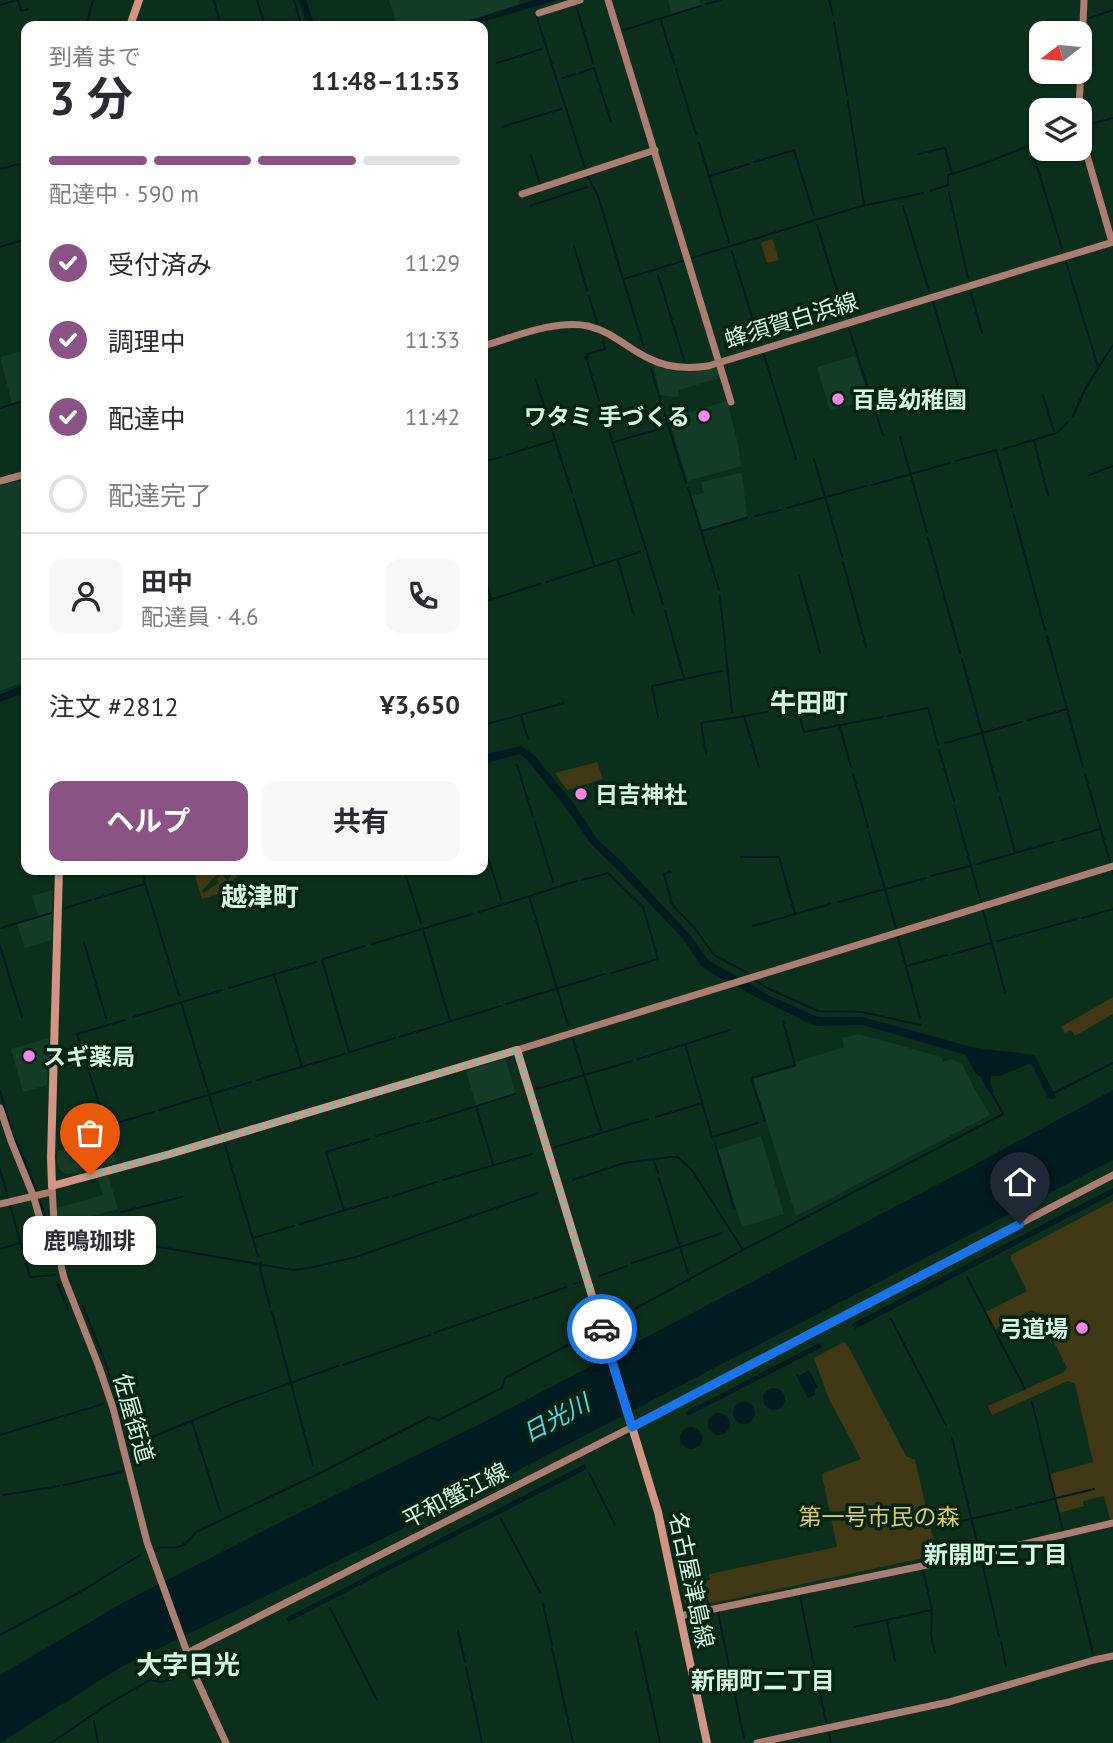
<!DOCTYPE html>
<html lang="ja">
<meta charset="utf-8">
<style>
:root{--surface:#fff;--page:#f7f7f7;--text:#2b2b33;--muted:#7c7c81;--line:#e1e1e2;--accent:#895483}
body{margin:0;font-family:"PT Sans","Noto Sans JP",sans-serif;background:var(--page);color:var(--text);height:100vh;display:flex;flex-direction:column;font-size:26px;white-space:nowrap}
*{box-sizing:border-box;margin:0}
p{font-size:23px;color:var(--muted)}
.icon{flex:none;width:38px;height:38px;fill:none;stroke:currentColor;stroke-width:2;stroke-linecap:round;stroke-linejoin:round}
.map{position:relative;flex:1;overflow:hidden}
.sheet{position:absolute;left:21px;top:21px;width:467px;height:854px;display:flex;flex-direction:column;background:var(--surface);border-radius:14px;box-shadow:0 2px 5px #0004}
.sheet>*{flex:none}
.needle{width:46px;rotate:254deg}
.fabs{position:absolute;left:1029px;top:21px;display:grid;gap:14px}
.fabs a{display:grid;place-items:center;width:63px;height:63px;border-radius:14px;background:var(--surface);box-shadow:0 2px 5px #0004;font-size:35px}
.pin{position:absolute;display:grid;place-items:center;width:60px;height:60px;color:#fff;margin:-72px -30px;border-radius:50% 50% 50% 0;rotate:-45deg;box-shadow:0 0 7px #0007}
.pin .icon{rotate:45deg}
.courier{position:absolute;display:grid;place-items:center;width:70px;height:70px;margin:-35px;border:5px solid #1a73e8;border-radius:50%;background:#fff;color:#222;box-shadow:0 2px 9px #0007}
.bubble{position:absolute;height:49px;border-radius:14px;background:var(--surface);box-shadow:0 2px 5px #0004;font-size:23px;font-weight:700;line-height:49px;text-align:center}
.head em{font-style:normal;font-weight:700}
.head div{display:flex;flex-direction:column-reverse}
.head{display:flex;align-items:center;justify-content:space-between;height:119px;padding:0 28px}
h1{font-size:46px;font-weight:700;line-height:52px}
.bar{display:grid;grid-template-columns:repeat(4,1fr);gap:10px 7px;align-content:center;height:84px;padding:0 28px}
.bar i{height:9px;border-radius:5px;background:var(--line)}
.bar .active{background:var(--accent)}
.bar p{grid-column:span 4}
.line{display:flex;align-items:center;gap:18px;padding:0 28px;border-top:2px solid var(--line)}
.line div{flex:1}
.round{display:grid;place-items:center;flex:none;width:74px;height:74px;border-radius:14px;background:var(--page)}
ol{padding:0 28px;list-style:none}
li{display:flex;align-items:center;gap:21px;height:77px}
li p{margin-inline-start:auto}
li .icon{padding:7px;border-radius:50%;background:var(--accent);color:#fff;stroke-width:4}
li:last-child{color:var(--muted)}
li i{width:38px;height:38px;border:4px solid var(--line);border-radius:50%}
.button{display:flex;gap:14px;margin-top:auto;padding:14px 28px}
.button a{flex:1;height:80px;border-radius:14px;background:var(--accent);color:#fff;font-size:28px;font-weight:700;line-height:80px;text-align:center}
.button a+a{background:var(--page);color:var(--text)}
.map>svg:first-child{display:block}
</style>
<div class="map">
<svg width="1113" height="1743" viewBox="0 0 1113 1743">
<rect width="100%" height="100%" fill="#0c2f1b"/>
<g fill="#153c26">
<polygon points="389,0 519,0 520,4 452,26 398,26"/>
<polygon points="668,0 699,0 701,6 672,14"/>
<polygon points="26,350 26,400 12,403 0,357"/>
<polygon points="855,356 869,399 830,411 817,367"/>
<polygon points="654,366 673,371 681,372 698,372 714,368 718,370 720,378 679,390 678,396 674,397 660,395"/>
<polygon points="727,401 738,445 741,466 688,481 669,418"/>
<polygon points="740,473 742,474 747,516 702,530 692,496 704,493 701,482"/>
<polygon points="26,479 26,681 0,691 0,486"/>
<polygon points="52,890 53,891 52,912 38,916 32,896"/>
<polygon points="52,913 52,940 25,948 17,924"/>
<polygon points="859,1034 941,1057 943,1062 951,1059 962,1064 975,1090 990,1115 796,1216 753,1079 796,1067 796,1062 844,1047 842,1038"/>
<polygon points="49,1038 47,1085 23,1092 11,1049"/>
<polygon points="504,1059 506,1061 516,1094 476,1105 466,1071"/>
<polygon points="105,1127 116,1162 77,1173 66,1174 60,1170 57,1161 58,1151 91,1141 89,1132"/>
<polygon points="761,1136 784,1214 742,1227 718,1150"/>
<polygon points="108,1175 118,1209 84,1218 85,1227 62,1223 57,1219 57,1208 103,1195 98,1178"/>
</g>
<g fill="#413815">
<polygon points="771,239 773,240 779,260 767,263 761,243"/>
<polygon points="597,762 603,779 567,790 555,773"/>
<polygon points="193,870 199,870 200,872 206,870 229,870 227,873 219,872 202,891 204,893 218,883 217,878 222,875 228,881 232,874 236,875 237,877 232,881 233,889 202,899"/>
<polygon points="1113,997 1113,1014 1075,1036 1071,1030 1065,1033 1061,1027"/>
<polygon points="1113,1201 1113,1519 1110,1519 1104,1496 1083,1501 1084,1506 1059,1513 1050,1474 1093,1462 1075,1384 1068,1381 992,1415 988,1406 1064,1372 1067,1368 1040,1314 1031,1310 995,1329 986,1312 1027,1291 1011,1259 1011,1255"/>
<polygon points="844,1342 847,1344 906,1456 915,1460 937,1555 686,1609 682,1586 710,1580 709,1574 837,1547 822,1475 823,1473 861,1459 829,1399 814,1358"/>
</g>
<g fill="#011b21">
<polygon points="299,0 306,0 315,26 307,26"/>
<polygon points="534,0 557,0 469,26 452,26"/>
<polygon points="26,684 26,692 0,702 0,694"/>
<polygon points="521,746 534,755 572,801 598,840 622,862 691,936 708,960 736,976 745,983 748,983 768,995 818,1017 862,1017 976,1048 1034,1055 1056,1097 1052,1099 1048,1098 1031,1063 1000,1076 991,1076 990,1083 994,1091 991,1093 988,1091 981,1077 976,1074 966,1055 863,1025 815,1026 748,993 730,980 728,979 723,980 701,966 684,940 617,869 591,844 567,809 527,760 520,754 483,764 483,755"/>
<polygon points="1113,1090 1113,1160 463,1499 121,1667 0,1743 0,1675 124,1602 293,1516 482,1423 952,1177"/>
<polygon points="1113,1188 1113,1194 855,1329 852,1324"/>
<polygon points="819,1343 822,1347 688,1416 686,1412"/>
<polygon points="809,1370 818,1387 815,1389 815,1395 808,1398 796,1375 798,1374 799,1376"/>
<circle cx="774" cy="1399" r="11"/>
<circle cx="744" cy="1413" r="11"/>
<circle cx="719" cy="1424" r="11"/>
<circle cx="691" cy="1438" r="11"/>
<polygon points="585,1464 587,1469 292,1620 288,1622 286,1618"/>
</g>
<g fill="none" stroke-linecap="round" stroke-linejoin="round">
<g stroke="#011b21" stroke-width="2">
<polyline points="18,0 21,11 28,9"/>
<polyline points="214,0 221,26"/>
<polyline points="257,0 265,26"/>
<polyline points="294,0 301,24 295,26"/>
<polyline points="829,0 833,15"/>
<polyline points="706,4 721,0"/>
<polyline points="0,5 17,0"/>
<polyline points="577,9 593,63"/>
<polyline points="537,18 586,171"/>
<polyline points="1089,18 1113,10"/>
<polyline points="661,21 674,63"/>
<polyline points="834,23 847,95"/>
<polyline points="84,26 88,19 93,0"/>
<polyline points="624,30 700,6"/>
<polyline points="497,63 542,49"/>
<polyline points="594,68 611,122"/>
<polyline points="676,69 696,134"/>
<polyline points="579,73 594,68"/>
<polyline points="562,78 575,74"/>
<polyline points="848,101 864,205"/>
<polyline points="1087,125 1113,118"/>
<polyline points="502,127 561,109"/>
<polyline points="699,143 729,242"/>
<polyline points="1033,153 1062,249"/>
<polyline points="918,154 945,148 952,174"/>
<polyline points="531,156 540,184"/>
<polyline points="754,162 794,150 814,215"/>
<polyline points="22,163 26,163"/>
<polyline points="0,169 19,164"/>
<polyline points="710,176 749,164"/>
<polyline points="588,177 598,196 644,348"/>
<polyline points="930,191 948,185 948,175 980,165 1041,141"/>
<polyline points="949,193 968,278"/>
<polyline points="530,206 587,187"/>
<polyline points="903,206 929,291"/>
<polyline points="817,225 845,316"/>
<polyline points="574,246 587,290"/>
<polyline points="0,247 26,239"/>
<polyline points="732,252 760,343"/>
<polyline points="692,258 858,207 923,193"/>
<polyline points="1066,262 1098,367"/>
<polyline points="658,275 684,360"/>
<polyline points="624,279 683,261"/>
<polyline points="971,293 982,333"/>
<polyline points="589,296 597,323"/>
<polyline points="933,302 965,410"/>
<polyline points="849,329 883,435"/>
<polyline points="764,355 796,459"/>
<polyline points="651,369 686,483"/>
<polyline points="536,380 572,493"/>
<polyline points="1043,396 1054,431"/>
<polyline points="599,400 586,357 588,357 587,354 605,349 603,342"/>
<polyline points="601,405 663,604"/>
<polyline points="0,408 26,400"/>
<polyline points="1073,416 1085,389 1113,345"/>
<polyline points="900,437 927,532"/>
<polyline points="1034,441 1048,495"/>
<polyline points="614,442 663,428"/>
<polyline points="1003,449 1057,433 1068,422"/>
<polyline points="996,450 1012,507"/>
<polyline points="506,455 555,440"/>
<polyline points="814,459 842,556"/>
<polyline points="956,461 996,450"/>
<polyline points="483,462 501,457"/>
<polyline points="1089,475 1113,466"/>
<polyline points="872,485 950,463"/>
<polyline points="688,488 719,590"/>
<polyline points="574,499 594,565"/>
<polyline points="787,508 866,486"/>
<polyline points="1014,515 1045,630"/>
<polyline points="756,516 781,510"/>
<polyline points="702,531 747,518"/>
<polyline points="928,538 960,653"/>
<polyline points="618,560 633,613"/>
<polyline points="843,562 866,647"/>
<polyline points="483,571 491,598"/>
<polyline points="799,575 820,652"/>
<polyline points="546,582 640,552"/>
<polyline points="720,596 732,712"/>
<polyline points="483,602 540,584"/>
<polyline points="665,610 684,678"/>
<polyline points="1047,636 1083,767"/>
<polyline points="962,659 998,791"/>
<polyline points="777,711 797,707 804,732 882,717"/>
<polyline points="521,716 528,739"/>
<polyline points="744,716 759,767"/>
<polyline points="887,716 928,708 938,745"/>
<polyline points="658,717 652,686 722,671"/>
<polyline points="734,718 767,712"/>
<polyline points="1028,720 1067,709"/>
<polyline points="483,725 564,703"/>
<polyline points="840,727 851,767"/>
<polyline points="945,743 1022,722"/>
<polyline points="939,750 954,801"/>
<polyline points="706,754 701,723 732,718"/>
<polyline points="517,765 533,817"/>
<polyline points="853,774 868,827"/>
<polyline points="1085,774 1110,862"/>
<polyline points="1000,797 1015,852"/>
<polyline points="955,809 981,902"/>
<polyline points="535,822 553,882"/>
<polyline points="869,833 896,928"/>
<polyline points="1062,840 1100,829"/>
<polyline points="483,842 501,899"/>
<polyline points="741,857 779,857 795,914"/>
<polyline points="977,864 1054,842"/>
<polyline points="141,870 179,995"/>
<polyline points="404,870 421,923"/>
<polyline points="1112,871 1113,874"/>
<polyline points="670,872 664,874 672,904 696,930 714,955 746,972"/>
<polyline points="931,876 970,866"/>
<polyline points="582,880 608,873 643,907 658,959 612,973"/>
<polyline points="529,896 568,1025"/>
<polyline points="95,899 144,884"/>
<polyline points="838,902 926,878"/>
<polyline points="65,908 91,900"/>
<polyline points="983,910 1005,992"/>
<polyline points="479,912 577,881"/>
<polyline points="1082,918 1113,909"/>
<polyline points="753,926 830,904"/>
<polyline points="1,928 51,913"/>
<polyline points="423,930 450,1021"/>
<polyline points="898,937 920,1018"/>
<polyline points="998,941 1077,919"/>
<polyline points="84,942 106,1018"/>
<polyline points="372,944 472,914"/>
<polyline points="0,946 22,1017"/>
<polyline points="953,954 992,943"/>
<polyline points="323,959 365,946"/>
<polyline points="322,960 349,1052"/>
<polyline points="907,966 947,955"/>
<polyline points="274,974 302,1067"/>
<polyline points="756,981 767,988 818,1011 862,1012 921,1025"/>
<polyline points="229,988 316,962"/>
<polyline points="181,1002 220,1131"/>
<polyline points="506,1004 605,974"/>
<polyline points="133,1017 222,990"/>
<polyline points="125,1020 77,1034 106,1126 154,1112"/>
<polyline points="399,1037 501,1006"/>
<polyline points="573,1039 602,1133"/>
<polyline points="685,1044 702,1102"/>
<polyline points="350,1052 395,1038"/>
<polyline points="638,1059 730,1030"/>
<polyline points="257,1080 345,1054"/>
<polyline points="537,1089 632,1061"/>
<polyline points="0,1091 12,1131 37,1192"/>
<polyline points="1054,1093 1113,1063"/>
<polyline points="476,1106 493,1164"/>
<polyline points="159,1110 251,1082"/>
<polyline points="656,1117 702,1103 712,1137 758,1123"/>
<polyline points="763,1121 765,1121 751,1078 795,1065 783,1021"/>
<polyline points="426,1122 515,1094"/>
<polyline points="92,1130 105,1126"/>
<polyline points="376,1136 419,1123"/>
<polyline points="224,1142 258,1256"/>
<polyline points="715,1144 734,1208"/>
<polyline points="555,1147 648,1119"/>
<polyline points="654,1161 658,1173"/>
<polyline points="0,1169 8,1198"/>
<polyline points="659,1178 688,1273"/>
<polyline points="443,1180 532,1154"/>
<polyline points="573,1180 624,1163 669,1157 678,1157 692,1170 743,1250"/>
<polyline points="393,1196 437,1182"/>
<polyline points="39,1198 46,1221"/>
<polyline points="10,1205 30,1277 55,1275"/>
<polyline points="344,1210 326,1152 369,1139"/>
<polyline points="121,1212 182,1197"/>
<polyline points="300,1224 388,1197"/>
<polyline points="61,1230 293,1270 309,1268 356,1257 538,1193"/>
<polyline points="253,1238 294,1226"/>
<polyline points="0,1249 19,1243"/>
<polyline points="261,1263 260,1269 270,1307"/>
<polyline points="632,1263 722,1233"/>
<polyline points="600,1276 627,1266"/>
<polyline points="967,1277 1025,1389"/>
<polyline points="57,1282 68,1310"/>
<polyline points="574,1284 583,1281"/>
<polyline points="534,1299 566,1287"/>
<polyline points="83,1306 107,1367 131,1444 133,1445 237,1402 338,1366"/>
<polyline points="272,1312 313,1466"/>
<polyline points="891,1319 946,1425"/>
<polyline points="605,1325 743,1250 1003,1114 991,1091"/>
<polyline points="434,1333 529,1300"/>
<polyline points="343,1365 430,1335"/>
<polyline points="1032,1402 1063,1531"/>
<polyline points="192,1422 220,1511"/>
<polyline points="0,1435 103,1404"/>
<polyline points="952,1438 979,1550"/>
<polyline points="589,1473 615,1525"/>
<polyline points="64,1485 121,1472"/>
<polyline points="4,1495 59,1486"/>
<polyline points="1016,1508 1094,1489"/>
<polyline points="501,1519 540,1592"/>
<polyline points="939,1526 1011,1510"/>
<polyline points="1065,1539 1093,1654"/>
<path d="M159 1548C165 1546 171 1549 177 1547 185 1546 191 1538 196 1532L316 1475 429 1417 439 1420 502 1388 505 1378 600 1328"/>
<polyline points="981,1558 999,1636"/>
<polyline points="923,1570 932,1610 931,1635 935,1652"/>
<polyline points="800,1597 826,1722"/>
<polyline points="543,1604 552,1645"/>
<polyline points="330,1608 377,1700"/>
<polyline points="718,1613 744,1738"/>
<polyline points="887,1621 895,1661"/>
<polyline points="854,1627 932,1610"/>
<polyline points="458,1631 465,1662"/>
<polyline points="636,1631 660,1743"/>
<polyline points="0,1635 80,1592 140,1555"/>
<polyline points="1001,1642 1006,1666"/>
<polyline points="552,1648 573,1743"/>
<polyline points="466,1667 482,1743"/>
<polyline points="94,1721 98,1743"/>
<polyline points="829,1734 831,1743"/>
<polyline points="51,1743 105,1706 150,1680 162,1682 173,1679"/>
</g>
<g stroke="#ac7d71" stroke-width="7">
<polyline points="608,0 731,402"/>
<polyline points="539,13 580,0"/>
<polyline points="1079,110 1084,0"/>
<polyline points="1080,117 1084,145 1112,242"/>
<polyline points="522,194 655,150"/>
<path d="M483 346C514 337 556 319 588 326 613 332 628 349 650 359 668 368 688 369 708 366L1113 242"/>
<polyline points="0,481 26,474"/>
<polyline points="517,1050 1113,866"/>
<polyline points="0,1108 11,1141 33,1195 42,1226 49,1237 55,1240 64,1278 99,1367 113,1408 147,1542 197,1680 226,1743"/>
<polyline points="52,1186 55,1240"/>
<polyline points="0,1204 51,1192"/>
<polyline points="680,1616 985,1553 1113,1523"/>
<polyline points="187,1653 632,1427 1113,1175"/>
<polyline points="757,1743 949,1702 1094,1660 1113,1656"/>
</g>
<g stroke="#d19585" stroke-width="8">
<polyline points="130,26 139,0"/>
<polyline points="59,870 51,1157 52,1186 170,1154 517,1050 658,1512 707,1743"/>
</g>
</g>
<g fill="none" stroke-linecap="round" stroke-linejoin="round">
<polyline stroke="#8fb09b" stroke-width="7" stroke-dasharray="0 12.6" points="90,1175 170,1154 517,1050 602,1329"/>
<polyline stroke="#1a73e8" stroke-width="9" points="602,1329 632,1427 1020,1224"/>
</g>
<g fill="#fc86e4" stroke="#022512" stroke-width="2.5">
<circle cx="838" cy="399" r="7"/>
<circle cx="704" cy="416" r="7"/>
<circle cx="581" cy="794" r="7"/>
<circle cx="29" cy="1056" r="7"/>
<circle cx="1082" cy="1328" r="7"/>
</g>
<g text-anchor="middle" dominant-baseline="central" stroke-width="7" stroke-linejoin="round" paint-order="stroke">
<g font-size="23" fill="#d6f6e0" stroke="#022512">
<text transform="translate(791 320) rotate(-17)">蜂須賀白浜線</text>
<text transform="translate(134 1418) rotate(74)">佐屋街道</text>
<text transform="translate(455 1495) rotate(-27)">平和蟹江線</text>
<text transform="translate(692 1580) rotate(78)">名古屋津島線</text>
</g>
<g font-size="23" font-weight="bold" fill="#d6f6e0" stroke="#022512" text-anchor="start">
<text x="852" y="399">百島幼稚園</text>
<text x="690" y="416" text-anchor="end">ワタミ 手づくる</text>
<text x="595" y="794">日吉神社</text>
<text x="43" y="1056">スギ薬局</text>
<text x="1068" y="1328" text-anchor="end">弓道場</text>
</g>
<g font-size="23" fill="#e0c86b" stroke="#022512">
<text x="879" y="1516">第一号市民の森</text>
</g>
<g font-size="24" font-style="italic" fill="#57d6f2" stroke="#022512">
<text transform="translate(556 1418) rotate(-28)">日光川</text>
</g>
<g font-size="24" font-weight="bold" fill="#d6f6e0" stroke="#022512">
<text x="996" y="1554">新開町三丁目</text>
<text x="763" y="1680">新開町二丁目</text>
</g>
<g font-size="26" font-weight="bold" fill="#d6f6e0" stroke="#022512">
<text x="809" y="702">牛田町</text>
<text x="260" y="896">越津町</text>
<text x="188" y="1664">大字日光</text>
</g>
</g>
</svg>
<div class="fabs">
<a><svg class="needle" viewBox="-14 -14 28 28"><path d="M0-13l5 13h-10z" fill="#e53935"/><path d="M0 13l5-13h-10z" fill="#7c7c81"/></svg></a>
<a><svg class="icon" aria-label="layers" viewBox="0 0 24 24"><path d="M12 4l9 5-9 5-9-5zM3 14l9 5 9-5"/></svg></a>
</div>
<div class="pin" style="left:90px;top:1175px;background:#ea580c"><svg class="icon" aria-label="bag" viewBox="0 0 24 24"><path d="M5 8h14l-1 12H6zM9 8a3 3 0 0 1 6 0"/></svg></div>
<div class="pin" style="left:1020px;top:1224px;background:#1f2937"><svg class="icon" aria-label="home" viewBox="0 0 24 24"><path d="M3 11l9-7 9 7M6 9v11h12V9"/></svg></div>
<div class="courier" style="left:602px;top:1329px"><svg class="icon" aria-label="car" viewBox="0 0 24 24"><path d="M5 17H2v-5l4-1 3-4h7l3 4 3 1v5h-3M9 17h6M6 11h13"/><circle cx="7" cy="17" r="2"/><circle cx="17" cy="17" r="2"/></svg></div>
<div class="bubble" style="left:23px;top:1216px;width:133px">鹿鳴珈琲</div>
<section class="sheet">
<div class="head"><div><h1>3 分</h1><p>到着まで</p></div><em>11:48–11:53</em></div>
<div class="bar"><i class="active"></i><i class="active"></i><i class="active"></i><i></i><p>配達中 · 590 m</p></div>
<ol>
<li><svg class="icon" aria-label="check" viewBox="0 0 24 24"><path d="M5 12l5 5 9-10"/></svg>受付済み<p>11:29</p></li>
<li><svg class="icon" aria-label="check" viewBox="0 0 24 24"><path d="M5 12l5 5 9-10"/></svg>調理中<p>11:33</p></li>
<li><svg class="icon" aria-label="check" viewBox="0 0 24 24"><path d="M5 12l5 5 9-10"/></svg>配達中<p>11:42</p></li>
<li><i></i>配達完了</li>
</ol>
<div class="line" style="height:126px"><a class="round"><svg class="icon" aria-label="person" viewBox="0 0 24 24"><circle cx="12" cy="8" r="4"/><path d="M4 21q1-7 8-7t8 7"/></svg></a><div><b>田中</b><p>配達員 · 4.6</p></div><a class="round"><svg class="icon" aria-label="phone" viewBox="0 0 24 24"><path d="M5 4h4l2 5-3 2q2 4 5 5l2-3 5 2v4C11 20 4 13 5 4z"/></svg></a></div>
<div class="line" style="height:91px"><div>注文 #2812</div><b>¥3,650</b></div>
<div class="button"><a>ヘルプ</a><a>共有</a></div>
</section>
</div>
